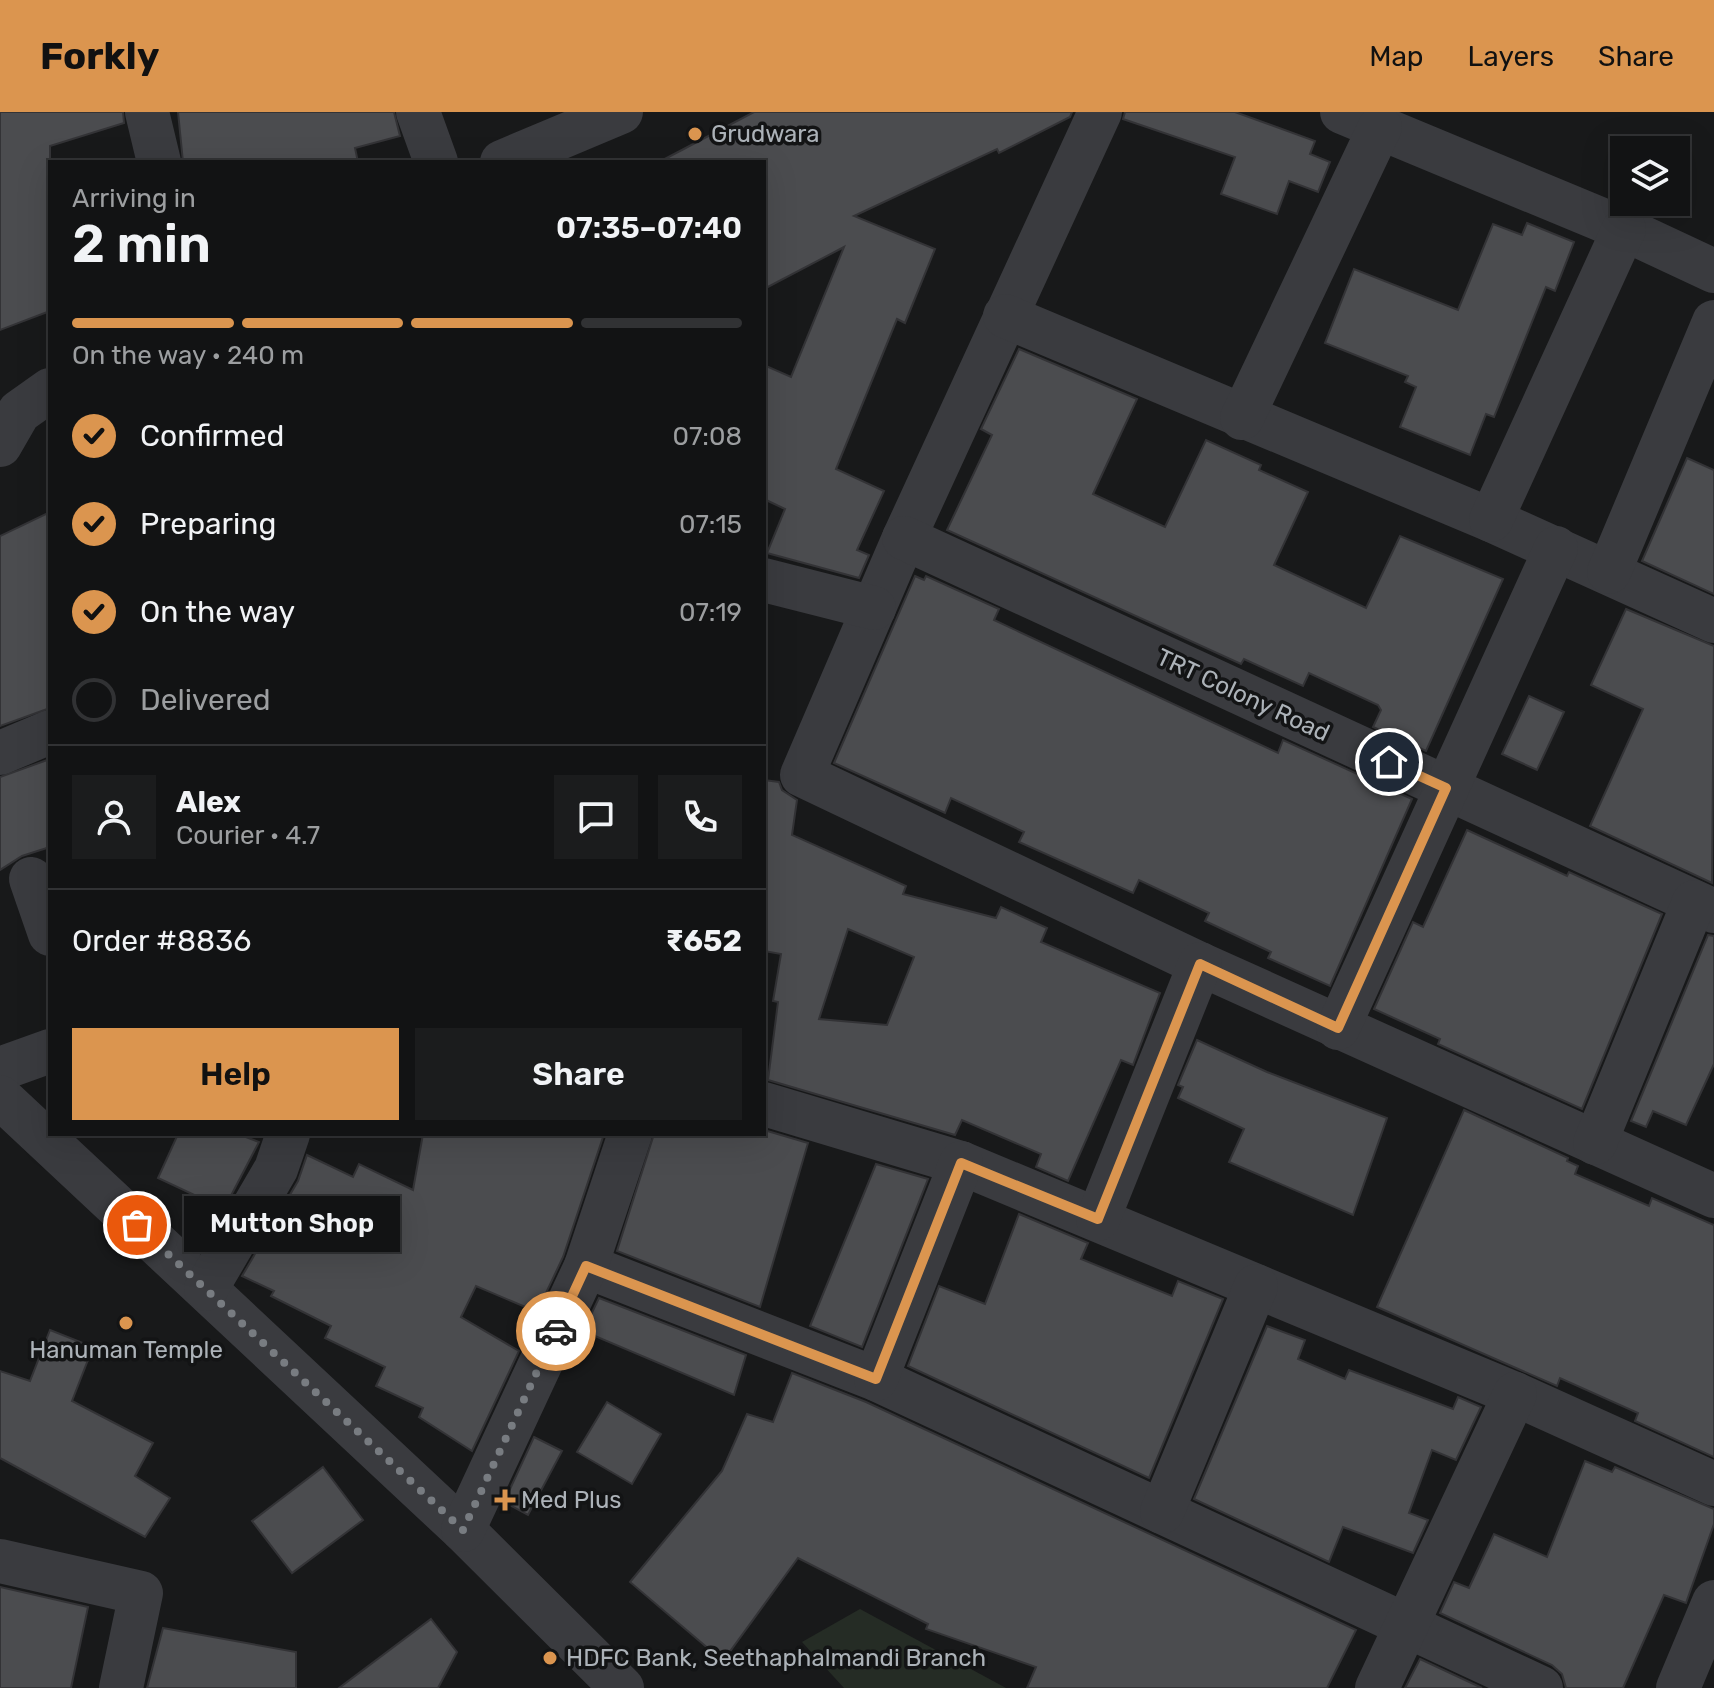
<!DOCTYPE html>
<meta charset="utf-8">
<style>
:root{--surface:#121314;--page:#1b1c1d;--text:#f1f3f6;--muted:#9c9ea0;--line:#313234;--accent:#db954f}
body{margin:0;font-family:Rubik,sans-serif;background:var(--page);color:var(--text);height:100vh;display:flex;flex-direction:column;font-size:30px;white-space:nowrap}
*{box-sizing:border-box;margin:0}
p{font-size:26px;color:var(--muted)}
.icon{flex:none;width:44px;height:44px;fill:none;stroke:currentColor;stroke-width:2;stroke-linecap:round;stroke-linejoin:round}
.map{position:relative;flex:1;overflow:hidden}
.side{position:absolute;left:48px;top:48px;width:718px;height:976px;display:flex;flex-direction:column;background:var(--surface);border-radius:0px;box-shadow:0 8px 32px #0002,0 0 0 2px var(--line)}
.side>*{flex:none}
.fabs{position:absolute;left:1610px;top:24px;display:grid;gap:16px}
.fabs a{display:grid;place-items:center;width:80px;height:80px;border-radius:0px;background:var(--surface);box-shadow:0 8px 32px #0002,0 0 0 2px var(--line);font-size:40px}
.pin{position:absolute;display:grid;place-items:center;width:68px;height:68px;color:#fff;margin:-34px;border:4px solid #fff;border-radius:50%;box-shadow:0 2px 8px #0007}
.courier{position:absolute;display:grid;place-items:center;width:80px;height:80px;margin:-40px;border:6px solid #db954f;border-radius:50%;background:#fff;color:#222;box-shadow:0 2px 10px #0007}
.bubble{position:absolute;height:56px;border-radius:0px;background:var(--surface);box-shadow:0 8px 32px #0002,0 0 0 2px var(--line);font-size:26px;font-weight:600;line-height:56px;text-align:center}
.headline em{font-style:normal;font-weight:600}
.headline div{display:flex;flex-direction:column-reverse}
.headline{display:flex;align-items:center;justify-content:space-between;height:136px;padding:0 24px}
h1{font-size:52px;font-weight:600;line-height:60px}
.bar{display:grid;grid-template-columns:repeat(4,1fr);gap:12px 8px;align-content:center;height:96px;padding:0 24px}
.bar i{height:10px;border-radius:6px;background:var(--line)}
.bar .current{background:var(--accent)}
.bar p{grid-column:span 4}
.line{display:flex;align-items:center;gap:20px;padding:0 24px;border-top:2px solid var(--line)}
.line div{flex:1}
.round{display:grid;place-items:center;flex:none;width:84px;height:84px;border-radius:0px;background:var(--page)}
ol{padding:0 24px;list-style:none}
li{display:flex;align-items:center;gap:24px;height:88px}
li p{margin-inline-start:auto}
li .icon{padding:8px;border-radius:50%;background:var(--accent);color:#111;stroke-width:4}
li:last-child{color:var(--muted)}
li i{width:44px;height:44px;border:4px solid var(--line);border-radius:50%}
.cta{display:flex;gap:16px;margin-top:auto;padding:16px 24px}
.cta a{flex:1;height:92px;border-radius:0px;background:var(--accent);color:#111;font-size:32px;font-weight:600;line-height:92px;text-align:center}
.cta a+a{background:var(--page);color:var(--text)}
header{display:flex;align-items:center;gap:48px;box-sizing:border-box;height:112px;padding:0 40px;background:var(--accent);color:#111}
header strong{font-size:38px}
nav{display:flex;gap:44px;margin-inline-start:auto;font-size:28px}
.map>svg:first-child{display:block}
</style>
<header>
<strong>Forkly</strong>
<nav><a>Map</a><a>Layers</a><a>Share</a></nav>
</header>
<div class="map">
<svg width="1714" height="1576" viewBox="0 0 1714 1576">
<rect width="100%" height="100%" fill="#18191a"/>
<polygon fill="#252c25" points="860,1497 1006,1576 844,1576 802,1530"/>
<g fill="#4b4c4f" stroke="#333336" stroke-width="2" fill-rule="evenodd">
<polygon points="0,0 123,0 124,11 50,34 50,199 0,218"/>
<polygon points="178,0 394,0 400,24 355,36 358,50 183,50"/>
<polygon points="754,0 1072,0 1070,5 999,41 997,37 854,104 935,137 905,211 897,207 836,357 884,379 857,438 869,443 859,466 767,441 785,397 764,387 764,253 791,265 844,135 764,177 764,50 659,50"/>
<polygon points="1125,0 1235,0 1315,29 1310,42 1330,50 1318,80 1289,69 1277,102 1221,82 1235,45 1123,7"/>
<polygon points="1527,111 1574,130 1555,179 1546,175 1494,305 1486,302 1470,343 1400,315 1416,275 1405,270 1408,264 1325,231 1354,157 1458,198 1493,112 1522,123"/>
<polygon points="1019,237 1137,287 1093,382 1165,415 1206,328 1261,353 1259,358 1308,380 1274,453 1366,496 1400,424 1503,467 1426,639 1373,615 1381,598 1378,593 1309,561 1303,574 1244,547 1241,552 947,418 992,323 981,317"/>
<polygon points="1687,346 1714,358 1714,482 1642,449"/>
<polygon points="50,400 50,596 0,614 0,424"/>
<polygon points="915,464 924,468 926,464 999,497 994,508 1278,641 1283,628 1412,687 1330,874 1268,846 1271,840 1205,809 1209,801 1139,768 1133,781 1019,730 1024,720 951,686 945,701 834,651"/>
<polygon points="1626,497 1714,534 1712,771 1590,714 1643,597 1591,573"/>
<polygon points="1529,584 1564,600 1537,658 1502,642"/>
<polygon points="50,647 50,735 22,744 0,758 0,665"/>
<path d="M764 668 779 670 782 678 797 688 792 723 906 774 903 782 996 806 1001 795 1047 816 1041 830 1160 881 1133 953 1121 948 1068 1069 1036 1055 1041 1042 962 1008 955 1023 768 968 778 890 773 889 781 842 764 839ZM848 817 914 845 887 913 819 907Z"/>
<polygon points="1467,718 1567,764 1569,760 1662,802 1582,997 1438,932 1440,927 1374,897 1413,810 1423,815"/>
<polygon points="1708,823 1714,824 1714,952 1686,1013 1653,999 1646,1015 1631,1009"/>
<polygon points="1197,928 1267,960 1387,1006 1353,1103 1229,1050 1244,1017 1178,986 1183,975 1178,973"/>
<polygon points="1464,998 1568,1046 1567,1049 1578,1054 1575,1062 1649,1094 1652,1086 1714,1113 1714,1345 1635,1309 1638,1301 1560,1266 1557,1274 1377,1195"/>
<polygon points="764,1018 808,1031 760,1195 617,1139 654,1022 764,1022"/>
<polygon points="178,1022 238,1022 259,1030 224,1097 158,1066"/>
<polygon points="423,1022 604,1022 563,1145 537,1200 476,1174 461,1205 519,1239 472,1339 419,1305 423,1296 376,1274 385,1255 325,1226 331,1214 271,1184 274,1179 242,1164 298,1069 307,1043 353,1065 359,1052 413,1078"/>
<polygon points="876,1052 928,1067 862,1235 810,1214"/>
<polygon points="1019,1102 1088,1131 1081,1147 1172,1184 1178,1169 1223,1187 1149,1366 908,1254 939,1174 985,1192"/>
<polygon points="599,1186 746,1243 734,1283 583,1219"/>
<polygon points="1267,1214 1305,1228 1298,1247 1345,1267 1349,1258 1453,1297 1458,1285 1481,1295 1456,1348 1432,1338 1409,1401 1428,1408 1413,1441 1343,1415 1329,1450 1194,1387"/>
<polygon points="50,1218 93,1235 72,1289 153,1331 135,1364 170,1386 145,1425 0,1346 0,1259 30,1269"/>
<polygon points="792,1261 866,1290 1356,1518 1327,1576 1027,1576 1036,1555 926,1517 928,1512 798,1446 723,1549 630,1470 722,1359 747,1302 773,1310"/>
<polygon points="607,1290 661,1322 632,1372 577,1340"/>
<polygon points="534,1325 562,1339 528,1403 504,1390"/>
<polygon points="1585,1349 1612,1360 1615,1355 1714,1397 1714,1412 1686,1491 1664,1483 1623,1576 1566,1576 1562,1562 1552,1553 1440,1501 1454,1470 1469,1476 1494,1422 1547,1445"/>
<polygon points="323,1355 363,1408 292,1461 252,1409"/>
<polygon points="0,1475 88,1495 71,1576 0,1576"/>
<polygon points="431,1507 457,1540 438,1576 339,1576"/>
<polygon points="163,1516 296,1540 296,1576 147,1576"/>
<polygon points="1420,1547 1482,1576 1405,1576"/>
</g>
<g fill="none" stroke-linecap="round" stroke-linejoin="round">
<g stroke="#3a3b3f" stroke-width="44">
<polyline points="147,0 159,50"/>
<polyline points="418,0 436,50"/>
<polyline points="1100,0 904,426 802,663 1200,852 1714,1084"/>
<polyline points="1342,0 1624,117 1714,159"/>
<polyline points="502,50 621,0"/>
<polyline points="1005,204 1491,408 1714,509"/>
<polyline points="1242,306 1380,15"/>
<polyline points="0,333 19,300 50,278"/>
<polyline points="1491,408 1624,117"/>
<polyline points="904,426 1714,799"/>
<polyline points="1609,460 1714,210"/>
<polyline points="764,468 874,496"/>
<polyline points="0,641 50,620"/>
<polyline points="31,767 50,822"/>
<polyline points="1338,916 1556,436"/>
<polyline points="0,957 50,939"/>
<polyline points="0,985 463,1418 622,1576"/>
<polyline points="764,992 961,1051 1515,1282 1714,1372"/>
<polyline points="1595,1031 1694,790"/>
<polyline points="1098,1107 1200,852"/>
<polyline points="586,1154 876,1267 1541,1576"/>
<polyline points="206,1177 276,1057 288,1022"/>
<polyline points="876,1267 961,1051"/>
<polyline points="1162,1400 1256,1174"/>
<polyline points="463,1418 586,1154 630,1022"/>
<polyline points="0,1449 141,1481 121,1576"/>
<polyline points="1377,1576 1515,1282"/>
<polyline points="1678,1576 1714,1490"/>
</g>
</g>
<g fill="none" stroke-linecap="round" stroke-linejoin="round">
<polyline stroke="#787c81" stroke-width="8" stroke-dasharray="0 14.4" points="137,1113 463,1418 556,1219"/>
<polyline stroke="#db954f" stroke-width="10" points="556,1219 586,1154 876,1267 961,1051 1098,1107 1200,852 1338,916 1446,676 1389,650"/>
</g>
<g fill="#db954f" stroke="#131415" stroke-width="3">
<circle cx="695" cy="22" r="8"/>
<circle cx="126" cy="1211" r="8"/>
<path d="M501 1376h8v8h8v8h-8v8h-8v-8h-8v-8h8z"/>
<circle cx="550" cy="1546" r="8"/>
</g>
<g text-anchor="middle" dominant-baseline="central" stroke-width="7" stroke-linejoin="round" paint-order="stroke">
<g font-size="24" fill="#acb2b8" stroke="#131415" text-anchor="start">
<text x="711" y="22">Grudwara</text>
<text x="126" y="1238" text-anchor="middle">Hanuman Temple</text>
<text x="521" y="1388">Med Plus</text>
<text x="566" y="1546">HDFC Bank, Seethaphalmandi Branch</text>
</g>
<g font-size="24" fill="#acb2b8" stroke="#131415">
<text transform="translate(1243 583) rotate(25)">TRT Colony Road</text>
</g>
</g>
</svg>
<div class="fabs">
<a><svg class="icon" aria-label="layers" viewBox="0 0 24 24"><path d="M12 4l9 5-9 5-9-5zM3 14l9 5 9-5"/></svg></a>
</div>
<div class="pin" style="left:137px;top:1113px;background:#ea580c"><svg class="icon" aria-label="bag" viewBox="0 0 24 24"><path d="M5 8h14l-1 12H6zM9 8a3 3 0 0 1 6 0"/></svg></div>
<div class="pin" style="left:1389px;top:650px;background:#1f2937"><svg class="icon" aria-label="home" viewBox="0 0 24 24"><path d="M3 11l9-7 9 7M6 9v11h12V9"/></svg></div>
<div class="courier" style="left:556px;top:1219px"><svg class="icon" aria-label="car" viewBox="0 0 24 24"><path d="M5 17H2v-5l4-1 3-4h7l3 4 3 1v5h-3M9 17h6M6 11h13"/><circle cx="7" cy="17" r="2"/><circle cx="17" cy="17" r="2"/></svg></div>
<div class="bubble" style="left:184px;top:1084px;width:216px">Mutton Shop</div>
<section class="side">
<div class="headline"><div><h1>2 min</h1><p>Arriving in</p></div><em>07:35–07:40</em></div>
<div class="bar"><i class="current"></i><i class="current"></i><i class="current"></i><i></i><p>On the way · 240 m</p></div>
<ol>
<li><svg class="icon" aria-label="check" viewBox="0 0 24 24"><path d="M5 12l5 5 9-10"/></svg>Confirmed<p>07:08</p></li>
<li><svg class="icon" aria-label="check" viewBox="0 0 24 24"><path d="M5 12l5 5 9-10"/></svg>Preparing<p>07:15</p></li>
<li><svg class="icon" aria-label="check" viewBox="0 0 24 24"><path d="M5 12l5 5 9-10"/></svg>On the way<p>07:19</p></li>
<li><i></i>Delivered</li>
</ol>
<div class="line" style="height:144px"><a class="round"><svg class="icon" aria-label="person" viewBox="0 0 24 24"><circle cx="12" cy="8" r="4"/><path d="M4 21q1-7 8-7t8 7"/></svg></a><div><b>Alex</b><p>Courier · 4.7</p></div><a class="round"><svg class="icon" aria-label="chat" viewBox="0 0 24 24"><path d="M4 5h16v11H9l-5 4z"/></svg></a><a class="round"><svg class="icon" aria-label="phone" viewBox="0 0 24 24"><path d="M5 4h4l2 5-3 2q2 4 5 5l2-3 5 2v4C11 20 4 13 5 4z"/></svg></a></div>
<div class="line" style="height:104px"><div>Order #8836</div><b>₹652</b></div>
<div class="cta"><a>Help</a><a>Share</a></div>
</section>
</div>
